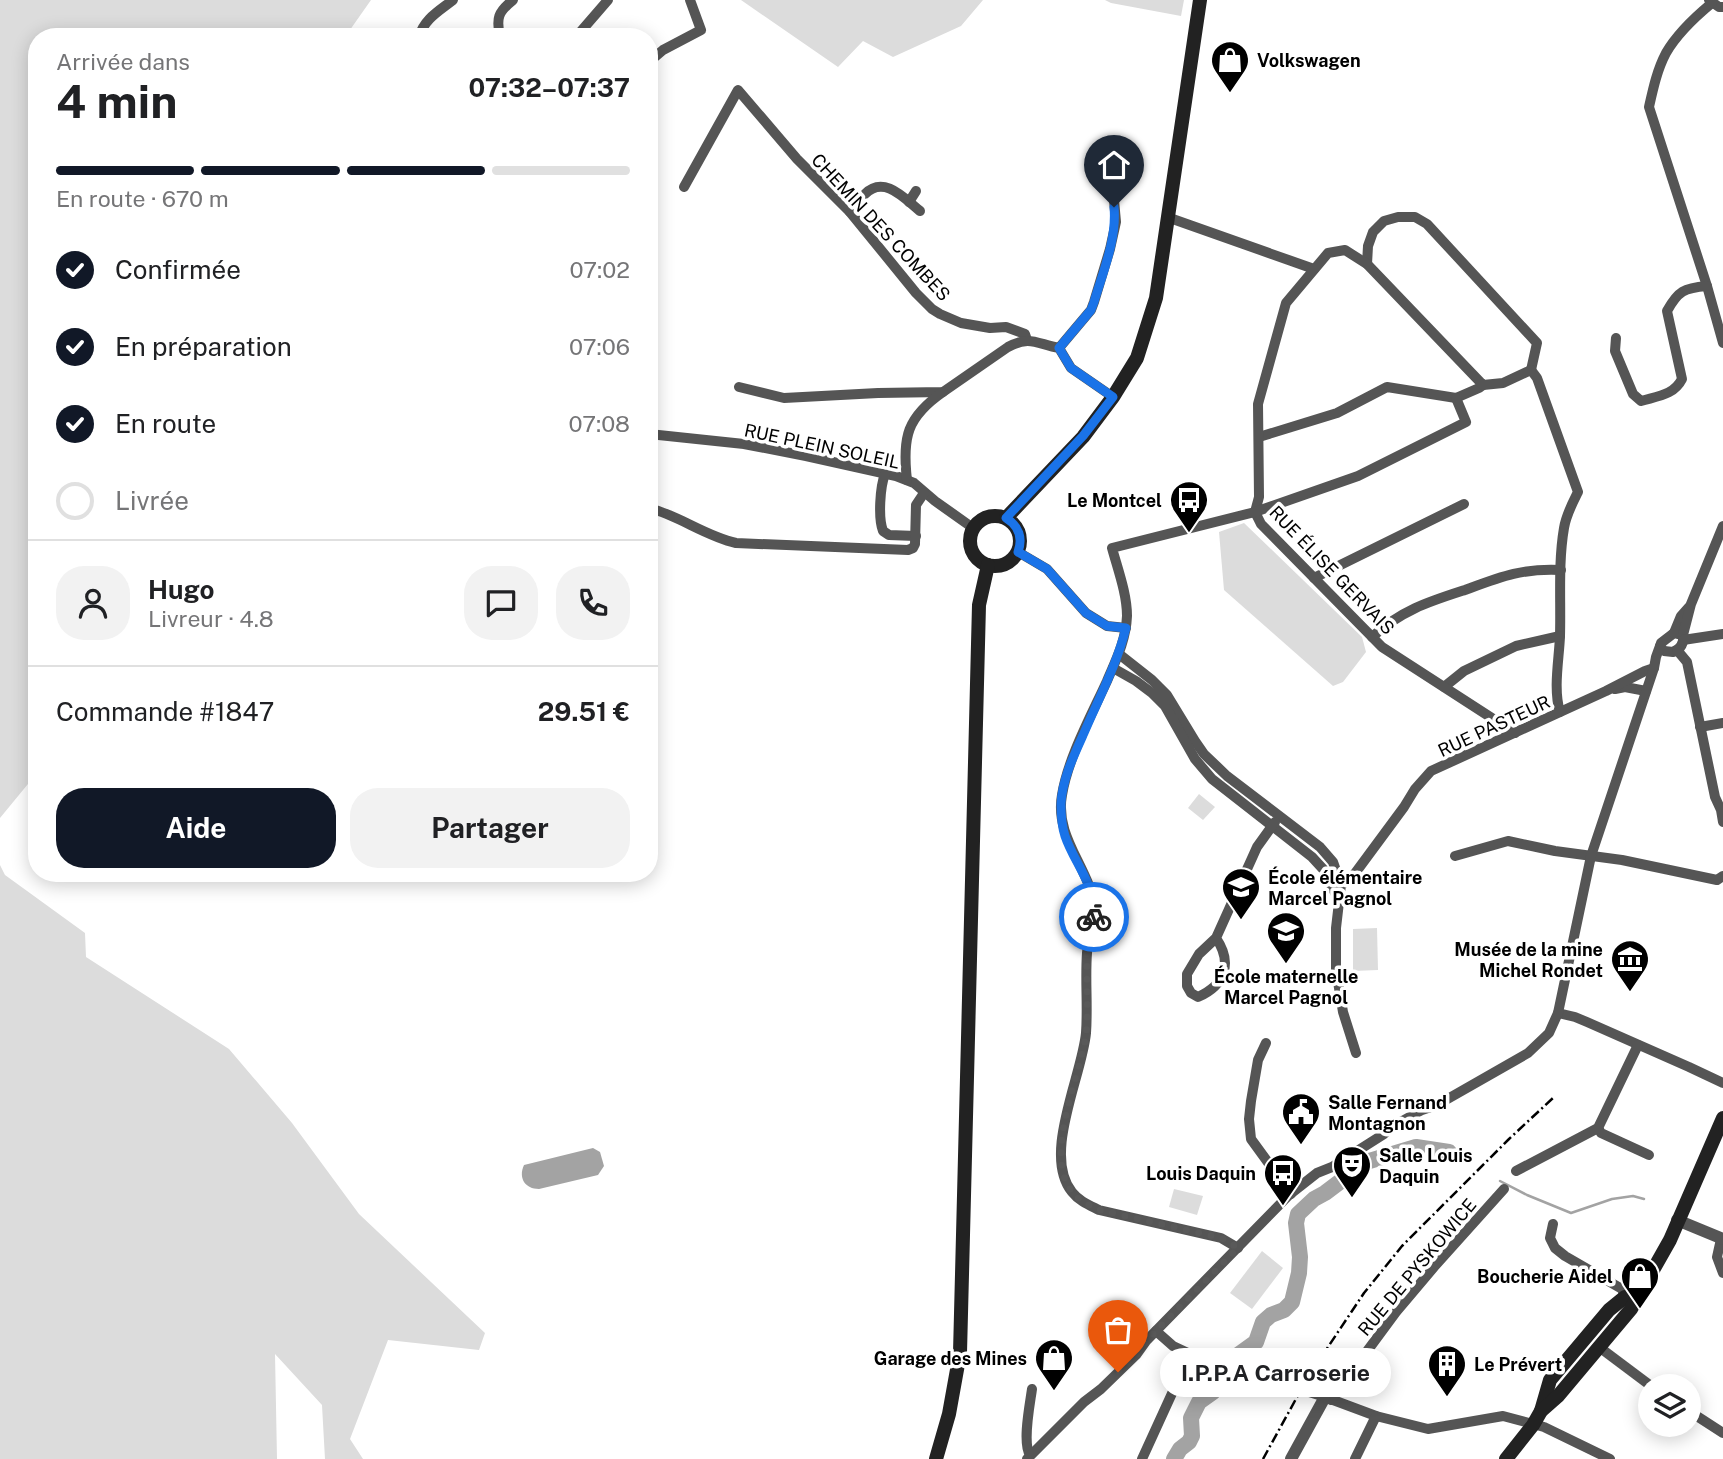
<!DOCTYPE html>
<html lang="fr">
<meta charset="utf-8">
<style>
:root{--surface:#fff;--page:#f2f2f2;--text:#202124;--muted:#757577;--line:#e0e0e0;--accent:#111827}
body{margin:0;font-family:"Public Sans",sans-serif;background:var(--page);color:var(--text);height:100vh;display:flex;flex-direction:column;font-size:26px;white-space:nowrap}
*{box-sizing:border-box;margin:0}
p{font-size:23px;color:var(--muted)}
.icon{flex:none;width:38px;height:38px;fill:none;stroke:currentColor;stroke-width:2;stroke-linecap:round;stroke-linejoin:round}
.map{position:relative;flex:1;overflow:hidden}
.side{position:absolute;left:28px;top:28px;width:630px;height:854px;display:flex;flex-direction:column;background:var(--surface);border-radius:28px;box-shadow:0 4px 18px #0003}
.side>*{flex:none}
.buttons{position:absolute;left:1638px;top:1374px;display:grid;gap:14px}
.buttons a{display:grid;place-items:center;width:63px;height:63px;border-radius:50%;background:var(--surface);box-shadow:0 4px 18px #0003;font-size:35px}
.pin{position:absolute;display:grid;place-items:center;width:60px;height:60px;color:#fff;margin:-72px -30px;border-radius:50% 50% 50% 0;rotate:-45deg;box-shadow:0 0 7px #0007}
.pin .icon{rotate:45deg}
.courier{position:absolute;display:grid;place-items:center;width:70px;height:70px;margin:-35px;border:5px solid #1a73e8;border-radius:50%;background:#fff;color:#222;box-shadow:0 2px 9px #0007}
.bubble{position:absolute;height:49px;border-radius:24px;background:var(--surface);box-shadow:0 4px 18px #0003;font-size:23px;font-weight:700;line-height:49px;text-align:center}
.overview em{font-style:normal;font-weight:700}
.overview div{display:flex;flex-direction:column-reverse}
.overview{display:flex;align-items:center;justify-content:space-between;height:119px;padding:0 28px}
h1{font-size:46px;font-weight:700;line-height:52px}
.bar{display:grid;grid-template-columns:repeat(4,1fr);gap:10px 7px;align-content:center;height:84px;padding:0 28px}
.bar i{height:9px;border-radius:5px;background:var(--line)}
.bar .active{background:var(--accent)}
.bar p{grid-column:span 4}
.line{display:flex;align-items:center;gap:18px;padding:0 28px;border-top:2px solid var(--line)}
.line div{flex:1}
.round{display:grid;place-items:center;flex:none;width:74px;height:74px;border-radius:28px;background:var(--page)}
ol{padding:0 28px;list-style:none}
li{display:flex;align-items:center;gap:21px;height:77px}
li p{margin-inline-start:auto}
li .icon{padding:7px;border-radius:50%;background:var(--accent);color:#fff;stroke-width:4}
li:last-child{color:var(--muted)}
li i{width:38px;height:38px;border:4px solid var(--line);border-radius:50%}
.action{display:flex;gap:14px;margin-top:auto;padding:14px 28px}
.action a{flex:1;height:80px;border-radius:28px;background:var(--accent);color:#fff;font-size:28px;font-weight:700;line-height:80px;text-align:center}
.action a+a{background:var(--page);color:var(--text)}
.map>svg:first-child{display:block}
</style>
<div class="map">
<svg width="1723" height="1459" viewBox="0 0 1723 1459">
<rect width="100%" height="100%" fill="#fff"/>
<g fill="#dcdcdc">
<polygon points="0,0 371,0 345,37 37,37 37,773 0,818"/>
<polygon points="741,0 983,0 961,26 893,57 863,41 838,67"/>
<polygon points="1105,0 1184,0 1181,16 1111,3"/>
<polygon points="1244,523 1362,637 1366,652 1343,682 1333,686 1224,590 1219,532"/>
<polygon points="1199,794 1215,807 1203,820 1188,808"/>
<polygon points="0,865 5,875 85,933 86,957 229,1049 292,1123 359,1214 485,1333 479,1350 388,1340 350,1439 363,1459 325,1459 322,1405 275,1354 277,1459 0,1459"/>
<polygon points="1377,928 1378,970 1353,971 1353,929"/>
<polygon points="1174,1189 1203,1196 1197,1215 1169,1207"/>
<polygon points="1262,1251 1283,1268 1252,1309 1230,1293"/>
</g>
<path fill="#a3a3a3" d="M593 1148 600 1152 604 1166 598 1175 539 1189C525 1189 518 1178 524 1165Z"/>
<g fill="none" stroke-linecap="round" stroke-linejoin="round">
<polyline stroke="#a3a3a3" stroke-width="2.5" points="1500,1181 1527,1195 1571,1213 1612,1199 1633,1196 1644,1199"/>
<g stroke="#a3a3a3" stroke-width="16">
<polyline points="1231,1360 1256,1342 1263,1322 1271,1315 1284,1310 1292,1302 1299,1273 1300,1257 1296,1223 1298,1214 1314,1199 1325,1193 1366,1162 1416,1147 1449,1152"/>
<polyline points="1174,1459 1180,1449 1189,1442 1192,1436 1191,1418 1199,1402 1213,1392 1226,1372"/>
</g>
<g stroke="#555" stroke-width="10">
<polyline points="1709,0 1719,7 1723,7"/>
<path d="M1712 3C1695 17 1677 34 1666 53 1657 70 1653 89 1649 107L1707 286 1723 343"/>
<path d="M419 37C424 19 439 11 453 0"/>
<path d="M500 37C496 18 498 12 513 0"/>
<polyline points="576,37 608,0"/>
<polyline points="649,62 663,50 701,30 690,0"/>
<polyline points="684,187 738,90 797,159 850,212 916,293 932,309 940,314 961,323 990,328 1006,327 1025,334 1027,340"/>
<polyline points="909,202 916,191"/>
<path d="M850 212C855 206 859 199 865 194 884 175 904 198 920 211"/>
<polyline points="1167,217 1314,269"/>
<polyline points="1367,264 1368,246 1373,232 1384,221 1398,217 1415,217 1427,224 1537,343 1531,370"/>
<path d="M1616 338 1615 351 1633 394 1641 401C1658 396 1674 395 1682 379L1667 311C1678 291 1684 288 1707 286"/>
<polyline points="36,339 37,339"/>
<polyline points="1059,348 1091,310 1094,302 1110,249 1116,222 1113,189"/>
<path d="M1531 370 1537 378 1578 492C1572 504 1566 515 1564 528 1558 563 1561 600 1560 636 1559 660 1553 689 1560 712"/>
<path d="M739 387 784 398 878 393 943 392 1008 347C1030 335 1037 344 1059 348L1071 368 1113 397"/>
<polyline points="649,434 744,444 806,456 896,476 914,483 935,501 973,528"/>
<polyline points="1259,437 1337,413 1387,387 1456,398 1479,388 1483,385"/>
<path d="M885 474C880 487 878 518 883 531L889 535 916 536"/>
<path d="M907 480C902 437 907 417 943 392"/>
<path d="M649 508C680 516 705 536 736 543L908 550 913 548 915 544 916 505 924 493"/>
<polyline points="1018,552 1047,569 1086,613 1107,626 1126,628"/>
<polyline points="1314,578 1464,504"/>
<path d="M1674 633 1683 635C1684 643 1681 649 1673 652L1664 651 1660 646 1661 643Z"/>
<polyline points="1674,633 1681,616 1689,607"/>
<polyline points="1683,635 1691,604 1723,526"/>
<path d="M1372 637C1402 610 1428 602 1465 590 1500 577 1522 568 1561 570"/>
<polyline points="1683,640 1723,634"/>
<polyline points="1677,650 1687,662 1715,797 1721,810 1723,822"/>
<polyline points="1119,654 1152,680 1167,695 1195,741 1204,754 1227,776 1320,847 1333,862 1341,885 1336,928 1336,970 1343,1012 1356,1053"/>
<polyline points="1113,668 1136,681 1152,693 1165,706 1195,759 1212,779 1312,857 1323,869 1335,893"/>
<polyline points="1444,687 1464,671 1516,646 1560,636"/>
<polyline points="1615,689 1625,687 1646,691"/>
<polyline points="1700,727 1723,723"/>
<polyline points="1515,733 1382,647 1261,524 1255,512 1259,497 1258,404 1286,303 1328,253 1345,250 1367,264 1483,385 1503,383 1531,370"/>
<polyline points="1455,856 1508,841 1555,851 1622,860 1717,880 1723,876"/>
<polyline points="1333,888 1346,882 1353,876 1404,807 1415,789 1431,771 1606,691 1645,671 1654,668"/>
<path d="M1216 938C1233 963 1225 985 1198 997L1191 993 1187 986V974L1199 954 1216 938 1257 847 1275 822"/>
<polyline points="1558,1013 1575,1017 1587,1022 1689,1067 1723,1083"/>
<polyline points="1266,1043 1258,1060 1251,1101 1249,1119 1251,1139 1291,1194"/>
<polyline points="1598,1128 1601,1133 1649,1155"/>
<polyline points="1516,1171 1598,1128 1638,1045"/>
<polyline points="1553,1224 1550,1238 1555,1248 1565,1256 1622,1289 1625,1297"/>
<polyline points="1721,1239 1717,1257 1723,1273"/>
<path d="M1238 1248 1221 1238 1099 1210C1089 1205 1079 1201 1072 1192 1042 1155 1082 1076 1086 1033 1088 1006 1085 979 1087 953 1088 939 1095 925 1095 911 1092 870 1054 839 1062 795 1068 758 1091 716 1107 681 1116 660 1126 640 1127 616 1127 594 1118 570 1112 548L1255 512 1358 476 1466 422 1456 398"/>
<polyline points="1156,1331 1173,1346 1190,1354 1290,1386"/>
<polyline points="1599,1347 1651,1386"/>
<polyline points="1325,1397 1376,1416 1428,1429 1503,1416 1544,1427 1610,1459"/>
<polyline points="1331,1400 1396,1312 1434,1267 1504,1189"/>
<polyline points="1689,1411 1723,1433"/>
<path d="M1030 1455C1022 1443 1030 1404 1032 1389"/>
<polyline points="1027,1459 1084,1402 1101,1389 1136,1355 1146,1341 1289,1195 1317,1173 1332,1167 1384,1134 1395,1125 1422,1110 1437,1105 1528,1053 1549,1033 1558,1013 1591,856 1654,668 1656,657 1660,646"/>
<polyline points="1142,1459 1190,1354"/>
<polyline points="1355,1459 1376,1416"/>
</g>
<g stroke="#555" stroke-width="12">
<polyline points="1677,1220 1723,1239"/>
<polyline points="1291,1459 1325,1397"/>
</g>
<g stroke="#222" stroke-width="14">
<circle cx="995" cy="541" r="25"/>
<polyline points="1006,518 1083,437 1113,397 1137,358 1156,298 1200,0"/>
<polyline points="1541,1411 1550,1380 1609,1310 1625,1297 1637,1296"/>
<polyline points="936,1459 949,1414 960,1353 979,605 988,565"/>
<polyline points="1506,1459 1533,1425 1541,1411 1558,1396 1631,1309 1670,1240 1723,1118"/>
</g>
<polyline stroke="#000" stroke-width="2.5" stroke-dasharray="10 3.5 2 3.5" stroke-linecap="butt" points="1263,1459 1308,1377 1364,1293 1402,1246 1509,1139 1553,1098"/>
<polyline stroke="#555" stroke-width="10" points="1290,1386 1325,1397"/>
</g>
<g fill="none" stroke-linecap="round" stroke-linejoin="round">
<path stroke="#595959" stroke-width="7" stroke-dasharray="0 12.6" d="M1094 917C1092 929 1087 941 1087 954 1086 980 1089 1009 1086 1035 1080 1077 1043 1155 1072 1192 1079 1201 1089 1205 1099 1210L1222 1238 1238 1248 1146 1341 1136 1355 1118 1372"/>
<path stroke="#1a73e8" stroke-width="9" d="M1094 917C1097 887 1074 863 1065 836 1062 827 1061 814 1061 804 1062 780 1074 755 1084 733 1099 698 1117 664 1126 628L1107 626 1086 613 1047 569 1018 552C1023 538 1019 526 1006 518L1083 436 1113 397 1071 368 1059 348 1091 310 1094 302C1103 272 1117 239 1114 207"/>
</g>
<defs>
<symbol id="shop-pin" viewBox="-11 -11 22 30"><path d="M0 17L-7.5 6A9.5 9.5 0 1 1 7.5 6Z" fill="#000" stroke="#fff"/><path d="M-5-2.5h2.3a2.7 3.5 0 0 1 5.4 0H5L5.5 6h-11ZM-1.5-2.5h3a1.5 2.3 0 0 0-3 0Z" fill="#fff"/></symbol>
<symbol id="bus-pin" viewBox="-11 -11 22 30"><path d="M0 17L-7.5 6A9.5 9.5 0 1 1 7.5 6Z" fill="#000" stroke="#fff"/><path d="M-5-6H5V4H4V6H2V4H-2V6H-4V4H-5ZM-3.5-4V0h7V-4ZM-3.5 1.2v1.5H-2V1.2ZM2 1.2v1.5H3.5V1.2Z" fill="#fff"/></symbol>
<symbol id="school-pin" viewBox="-11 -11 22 30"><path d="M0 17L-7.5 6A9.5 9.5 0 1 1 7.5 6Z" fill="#000" stroke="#fff"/><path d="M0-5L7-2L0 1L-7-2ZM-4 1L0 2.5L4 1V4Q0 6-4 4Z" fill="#fff"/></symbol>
<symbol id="museum-pin" viewBox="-11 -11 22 30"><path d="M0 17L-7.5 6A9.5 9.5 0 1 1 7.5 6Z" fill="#000" stroke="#fff"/><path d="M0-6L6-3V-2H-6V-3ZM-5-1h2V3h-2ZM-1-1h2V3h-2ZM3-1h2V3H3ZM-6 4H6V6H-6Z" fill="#fff"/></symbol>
<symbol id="civic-pin" viewBox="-11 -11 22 30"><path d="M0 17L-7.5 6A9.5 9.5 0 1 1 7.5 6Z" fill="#000" stroke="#fff"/><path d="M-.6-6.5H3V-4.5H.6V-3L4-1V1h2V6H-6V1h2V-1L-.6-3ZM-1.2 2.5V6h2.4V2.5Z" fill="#fff"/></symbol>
<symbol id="theatre-pin" viewBox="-11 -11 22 30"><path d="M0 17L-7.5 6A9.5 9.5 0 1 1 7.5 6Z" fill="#000" stroke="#fff"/><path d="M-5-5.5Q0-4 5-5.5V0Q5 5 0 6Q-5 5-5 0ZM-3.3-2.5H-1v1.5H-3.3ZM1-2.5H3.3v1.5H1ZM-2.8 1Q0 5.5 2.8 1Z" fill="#fff"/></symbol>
<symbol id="building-pin" viewBox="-11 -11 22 30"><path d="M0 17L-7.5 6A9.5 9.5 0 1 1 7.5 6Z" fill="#000" stroke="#fff"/><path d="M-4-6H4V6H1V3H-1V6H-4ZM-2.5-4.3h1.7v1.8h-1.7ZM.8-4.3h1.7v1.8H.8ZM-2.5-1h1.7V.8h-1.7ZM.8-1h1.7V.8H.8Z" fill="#fff"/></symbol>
</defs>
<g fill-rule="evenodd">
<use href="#shop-pin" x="1208" y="38" width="44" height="60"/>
<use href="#bus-pin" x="1167" y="478" width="44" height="60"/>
<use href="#school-pin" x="1219" y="865" width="44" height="60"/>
<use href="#school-pin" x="1264" y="909" width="44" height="60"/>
<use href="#museum-pin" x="1608" y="937" width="44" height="60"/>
<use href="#civic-pin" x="1279" y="1090" width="44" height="60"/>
<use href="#theatre-pin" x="1330" y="1143" width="44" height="60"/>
<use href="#bus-pin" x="1261" y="1151" width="44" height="60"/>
<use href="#shop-pin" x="1618" y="1254" width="44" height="60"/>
<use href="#shop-pin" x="1032" y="1336" width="44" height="60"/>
<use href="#building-pin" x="1425" y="1342" width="44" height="60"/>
</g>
<g text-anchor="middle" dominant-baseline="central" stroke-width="7" stroke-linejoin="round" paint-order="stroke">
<g font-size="18" font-weight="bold" fill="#000" stroke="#fff" text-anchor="start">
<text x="1257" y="60">Volkswagen</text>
<text x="1162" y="500" text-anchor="end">Le Montcel</text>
<text x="1268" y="877">École élémentaire<tspan x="1268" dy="21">Marcel Pagnol</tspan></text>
<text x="1603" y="949" text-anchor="end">Musée de la mine<tspan x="1603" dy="21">Michel Rondet</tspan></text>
<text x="1286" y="976" text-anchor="middle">École maternelle<tspan x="1286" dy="21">Marcel Pagnol</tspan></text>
<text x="1328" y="1102">Salle Fernand<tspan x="1328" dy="21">Montagnon</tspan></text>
<text x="1379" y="1155">Salle Louis<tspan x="1379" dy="21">Daquin</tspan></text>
<text x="1256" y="1173" text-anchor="end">Louis Daquin</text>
<text x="1613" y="1276" text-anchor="end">Boucherie Aidel</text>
<text x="1027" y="1358" text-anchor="end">Garage des Mines</text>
<text x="1474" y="1364">Le Prévert</text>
</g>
<g font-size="18" fill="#000" stroke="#fff">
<text transform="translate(881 227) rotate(47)">CHEMIN DES COMBES</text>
<text transform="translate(822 446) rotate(12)">RUE PLEIN SOLEIL</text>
<text transform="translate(1332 570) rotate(46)">RUE ÉLISE GERVAIS</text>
<text transform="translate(1494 726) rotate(-25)">RUE PASTEUR</text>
<text transform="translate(1417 1267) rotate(-50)">RUE DE PYSKOWICE</text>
</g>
</g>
</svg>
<div class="buttons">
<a><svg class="icon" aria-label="layers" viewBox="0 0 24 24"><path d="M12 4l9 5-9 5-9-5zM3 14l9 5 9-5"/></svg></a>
</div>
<div class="pin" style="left:1118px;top:1372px;background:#ea580c"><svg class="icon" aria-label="bag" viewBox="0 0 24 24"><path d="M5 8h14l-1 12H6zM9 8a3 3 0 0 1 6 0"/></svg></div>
<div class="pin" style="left:1114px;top:207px;background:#1f2937"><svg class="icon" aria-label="home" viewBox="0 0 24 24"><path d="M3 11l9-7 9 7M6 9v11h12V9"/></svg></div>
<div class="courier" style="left:1094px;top:917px"><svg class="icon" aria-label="bike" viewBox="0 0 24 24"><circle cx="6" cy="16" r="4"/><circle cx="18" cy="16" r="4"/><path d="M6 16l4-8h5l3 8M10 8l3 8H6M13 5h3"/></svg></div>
<div class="bubble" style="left:1160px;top:1348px;width:231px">I.P.P.A Carroserie</div>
<section class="side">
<div class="overview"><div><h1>4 min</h1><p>Arrivée dans</p></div><em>07:32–07:37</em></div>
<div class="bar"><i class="active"></i><i class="active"></i><i class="active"></i><i></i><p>En route · 670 m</p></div>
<ol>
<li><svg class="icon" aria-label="check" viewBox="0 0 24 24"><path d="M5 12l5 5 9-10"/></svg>Confirmée<p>07:02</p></li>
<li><svg class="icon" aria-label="check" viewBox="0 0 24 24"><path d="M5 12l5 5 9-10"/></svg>En préparation<p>07:06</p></li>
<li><svg class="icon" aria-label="check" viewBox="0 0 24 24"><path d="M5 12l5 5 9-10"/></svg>En route<p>07:08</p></li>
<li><i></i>Livrée</li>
</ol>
<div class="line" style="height:126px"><a class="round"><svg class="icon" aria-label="person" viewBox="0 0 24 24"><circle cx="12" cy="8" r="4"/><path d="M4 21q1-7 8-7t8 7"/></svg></a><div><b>Hugo</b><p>Livreur · 4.8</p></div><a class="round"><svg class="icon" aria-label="chat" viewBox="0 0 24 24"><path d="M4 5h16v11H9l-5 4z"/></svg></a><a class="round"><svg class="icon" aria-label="phone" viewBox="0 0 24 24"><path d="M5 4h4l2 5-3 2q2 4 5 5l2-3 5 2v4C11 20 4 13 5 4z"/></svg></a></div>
<div class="line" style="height:91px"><div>Commande #1847</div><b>29.51 €</b></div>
<div class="action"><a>Aide</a><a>Partager</a></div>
</section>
</div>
